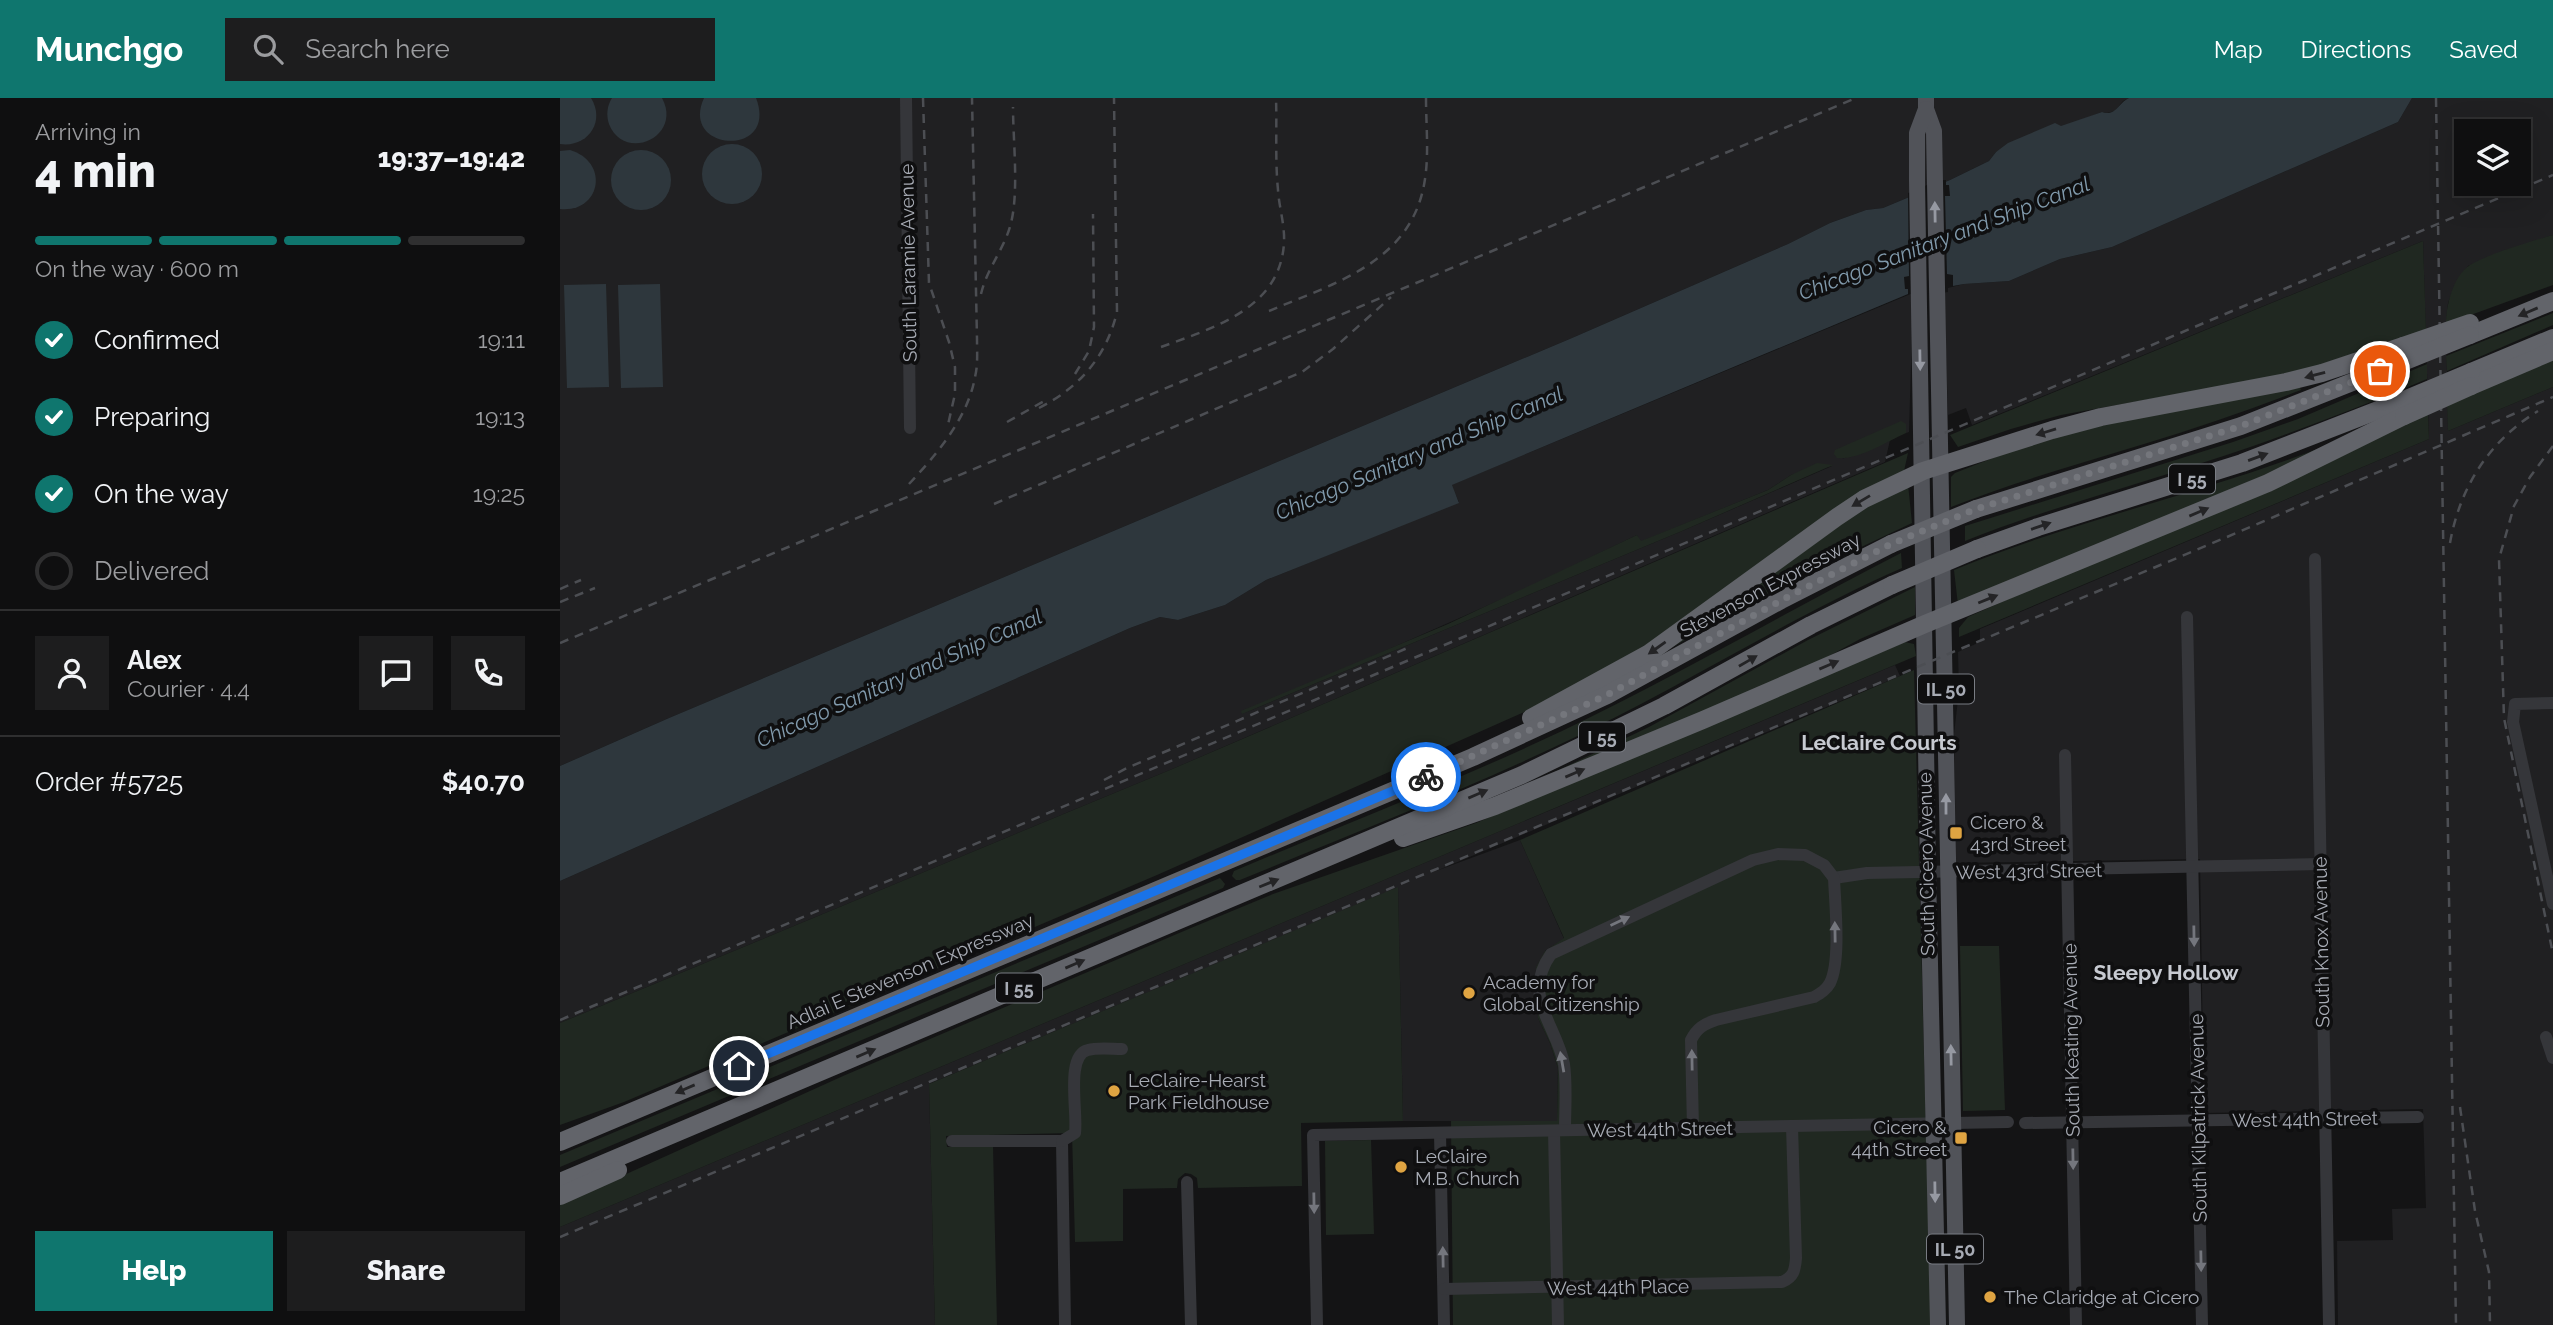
<!DOCTYPE html>
<meta charset="utf-8">
<style>
:root{--surface:#0f0f10;--page:#1d1d1e;--text:#f1f3f6;--muted:#9b9c9f;--line:#2f2f30;--accent:#0f766e}
body{margin:0;font-family:Raleway,sans-serif;background:var(--page);color:var(--text);height:100vh;display:flex;flex-direction:column;font-size:26px;white-space:nowrap}
*{box-sizing:border-box;margin:0}
p{font-size:23px;color:var(--muted)}
.icon{flex:none;width:38px;height:38px;fill:none;stroke:currentColor;stroke-width:2;stroke-linecap:round;stroke-linejoin:round}
.map{position:relative;flex:1;overflow:hidden}
.panel{display:flex;flex-direction:column;background:var(--surface);width:560px}
.panel>*{flex:none}
.buttons{position:absolute;left:1894px;top:21px;display:grid;gap:14px}
.buttons a{display:grid;place-items:center;width:77px;height:77px;border-radius:0px;background:var(--surface);box-shadow:0 7px 28px #0002,0 0 0 2px var(--line);font-size:35px}
.pin{position:absolute;display:grid;place-items:center;width:60px;height:60px;color:#fff;margin:-30px;border:4px solid #fff;border-radius:50%;box-shadow:0 2px 7px #0007}
.courier{position:absolute;display:grid;place-items:center;width:70px;height:70px;margin:-35px;border:5px solid #1a73e8;border-radius:50%;background:#fff;color:#222;box-shadow:0 2px 9px #0007}
.headline em{font-style:normal;font-weight:800}
.headline div{display:flex;flex-direction:column-reverse}
.headline{display:flex;align-items:center;justify-content:space-between;height:119px;padding:0 35px}
h1{font-size:46px;font-weight:800;line-height:52px}
.bar{display:grid;grid-template-columns:repeat(4,1fr);gap:10px 7px;align-content:center;height:84px;padding:0 35px}
.bar i{height:9px;border-radius:5px;background:var(--line)}
.bar .active{background:var(--accent)}
.bar p{grid-column:span 4}
.line{display:flex;align-items:center;gap:18px;padding:0 35px;border-top:2px solid var(--line)}
.line div{flex:1}
.round{display:grid;place-items:center;flex:none;width:74px;height:74px;border-radius:0px;background:var(--page)}
ol{padding:0 35px;list-style:none}
li{display:flex;align-items:center;gap:21px;height:77px}
li p{margin-inline-start:auto}
li .icon{padding:7px;border-radius:50%;background:var(--accent);color:#fff;stroke-width:4}
li:last-child{color:var(--muted)}
li i{width:38px;height:38px;border:4px solid var(--line);border-radius:50%}
.button{display:flex;gap:14px;margin-top:auto;padding:14px 35px}
.button a{flex:1;height:80px;border-radius:0px;background:var(--accent);color:#fff;font-size:28px;font-weight:800;line-height:80px;text-align:center}
.button a+a{background:var(--page);color:var(--text)}
header{display:flex;align-items:center;gap:42px;box-sizing:border-box;height:98px;padding:0 35px;background:var(--accent);color:#fff}
header strong{font-size:33px}
nav{display:flex;gap:38px;margin-inline-start:auto;font-size:24px}
.search{width:490px;height:63px;background:var(--page);display:flex;align-items:center;gap:18px;box-sizing:border-box;padding:0 24px;border-radius:0px;color:var(--muted);font-size:26px}
main{display:flex;flex:1;min-height:0}
.map>svg:first-child{display:block}
</style>
<header>
<strong>Munchgo</strong>
<div class="search"><svg class="icon" aria-label="search" viewBox="0 0 24 24"><circle cx="10" cy="10" r="6"/><path d="M15 15l6 6"/></svg>Search here</div>
<nav><a>Map</a><a>Directions</a><a>Saved</a></nav>
</header>
<main>
<section class="panel">
<div class="headline"><div><h1>4 min</h1><p>Arriving in</p></div><em>19:37–19:42</em></div>
<div class="bar"><i class="active"></i><i class="active"></i><i class="active"></i><i></i><p>On the way · 600 m</p></div>
<ol>
<li><svg class="icon" aria-label="check" viewBox="0 0 24 24"><path d="M5 12l5 5 9-10"/></svg>Confirmed<p>19:11</p></li>
<li><svg class="icon" aria-label="check" viewBox="0 0 24 24"><path d="M5 12l5 5 9-10"/></svg>Preparing<p>19:13</p></li>
<li><svg class="icon" aria-label="check" viewBox="0 0 24 24"><path d="M5 12l5 5 9-10"/></svg>On the way<p>19:25</p></li>
<li><i></i>Delivered</li>
</ol>
<div class="line" style="height:126px"><a class="round"><svg class="icon" aria-label="person" viewBox="0 0 24 24"><circle cx="12" cy="8" r="4"/><path d="M4 21q1-7 8-7t8 7"/></svg></a><div><b>Alex</b><p>Courier · 4.4</p></div><a class="round"><svg class="icon" aria-label="chat" viewBox="0 0 24 24"><path d="M4 5h16v11H9l-5 4z"/></svg></a><a class="round"><svg class="icon" aria-label="phone" viewBox="0 0 24 24"><path d="M5 4h4l2 5-3 2q2 4 5 5l2-3 5 2v4C11 20 4 13 5 4z"/></svg></a></div>
<div class="line" style="height:91px"><div>Order #5725</div><b>$40.70</b></div>
<div class="button"><a>Help</a><a>Share</a></div>
</section>
<div class="map">
<svg width="1993" height="1227" viewBox="0 0 1993 1227">
<rect width="100%" height="100%" fill="#141415"/>
<g fill="#202022" fill-rule="evenodd">
<polygon points="0,0 1569,0 1563,3 1555,13 1547,15 1542,14 1436,54 1429,63 1390,82 1323,110 1306,112 1270,125 1228,146 1012,240 109,620 0,668"/>
<path d="M1852 0H1993V137L1908 168 1895 187 1888 205 1886 223 1888 333 1993 289V1227H1778L1777 1143 1833 1142 1832 1111 1866 1110 1863 1011 1644 1015 1640 761 1396 765 1394 636 1399 593 1398 554 1420 544V531L1869 341 1863 143 1412 327 1406 310 1388 317 1384 191 1404 186 1449 183 1500 161 1552 149 1838 24ZM1906 33H1958V86H1906Z"/>
<path d="M1353 195 1349 334 1346 335V326L1282 361 1330 342 1325 364 610 672 0 925V783L570 530 600 519 618 522 665 507 706 482 899 404 891 387ZM1272 368 1122 433 682 616 965 491 1077 437 1080 444 1208 392 1231 377Z"/>
<polygon points="1335,567 1340,578 876,773 960,742 1004,841 985,853 978,920 990,945 998,970 997,1023 843,1023 838,790 369,986 375,1227 0,1227 0,1129"/>
</g>
<g fill="#202821">
<path d="M1993 137V187L1886 226C1886 208 1893 178 1910 167 1930 155 1970 144 1993 137Z"/>
<polygon points="1863,143 1866,233 1776,263 1719,278 1501,317 1451,331 1398,349 1390,337"/>
<polygon points="1993,215 1993,227 1887,273 1886,258"/>
<polygon points="1993,259 1993,289 1888,333 1887,306"/>
<path d="M1867 266V281C1795 311 1722 339 1648 363 1567 390 1485 411 1405 443V428L1673 344 1738 321Z"/>
<path d="M1739 288 1741 292C1689 312 1637 330 1584 346 1519 366 1454 384 1391 409V379L1395 375 1468 346 1508 334Z"/>
<polygon points="1868,315 1869,341 1399,539 1399,530 1408,519"/>
<path d="M1341 323 1346 326V335C1326 344 1299 362 1277 360L1274 356 1275 352Z"/>
<path d="M1770 346 1688 387 1398 507 1394 472C1517 421 1647 395 1770 346Z"/>
<polygon points="1348,355 1344,373 1088,550 962,615 597,777 64,1004 0,1027 0,925 610,672"/>
<polygon points="1257,365 1273,367 1122,433 682,616 681,613 888,526 1077,437 1081,443 1208,392 1231,377"/>
<polygon points="1348,386 1352,425 1238,479 1091,561 1274,428"/>
<path d="M1341 455 1342 470C1237 516 1139 578 1036 629 921 686 799 733 680 782H676L672 778 674 773C783 727 894 684 1002 633 1117 578 1228 513 1341 455Z"/>
<polygon points="1355,489 1355,517 1300,541 1251,568 959,691 1089,629 1248,542"/>
<polygon points="1345,544 1354,546 1356,558 0,1129 0,1106 283,978 631,830 713,796 916,725"/>
<polygon points="1354,572 1371,1227 893,1227 891,1023 997,1023 998,970 990,945 978,920 976,869 985,853 1004,840 960,742"/>
<polygon points="660,780 665,786 663,790 0,1069 0,1057"/>
<polygon points="838,789 843,1023 741,1025 742,1088 638,1090 637,1080 631,1076 625,1075 618,1081 617,1090 563,1091 563,1143 515,1144 512,1035 386,1038 387,1049 433,1048 437,1227 375,1227 369,986"/>
<polygon points="1400,848 1439,848 1445,1012 1403,1013"/>
<polygon points="811,1042 814,1136 766,1137 765,1043"/>
</g>
<g fill="#2e373d">
<path d="M0 0H31C46 24 27 50 0 46Z"/>
<path d="M52 0H102C123 39 64 65 49 26 46 17 47 8 52 0Z"/>
<path d="M144 0H196C219 60 119 54 144 0Z"/>
<path d="M1569 0H1852L1838 24 1552 149 1500 161 1449 183 1404 186 1348 196 892 387 899 405 706 482 665 507 618 522 600 519 570 530 0 783V668L109 620 1012 240 1228 146 1270 125 1306 112 1323 110 1390 82 1429 63 1436 54 1448 45 1495 25 1501 28 1542 14C1556 19 1559 4 1569 0Z"/>
<circle cx="172" cy="76" r="30"/>
<path d="M10 52C50 64 41 115 0 111V53Z"/>
<circle cx="81" cy="82" r="30"/>
<polygon points="46,186 49,289 7,290 4,187"/>
<polygon points="100,186 103,289 61,290 58,187"/>
</g>
<polygon fill="#141415" points="1379,82 1386,82 1386,87 1389,87 1390,98 1385,98 1387,176 1393,177 1393,189 1388,189 1388,194 1382,195 1348,196 1348,191 1345,191 1344,179 1349,178 1348,95"/>
<g fill="none" stroke-linecap="round" stroke-linejoin="round">
<g stroke="#35363a" stroke-width="12">
<polyline points="346,0 350,330"/>
<polyline points="1755,461 1769,1227"/>
<polyline points="1627,519 1642,1227"/>
<polyline points="1993,605 1955,606 1953,624 1993,806"/>
<polyline points="1505,657 1516,1227"/>
<polyline points="1274,780 1307,775 1760,766"/>
<polyline points="1986,939 1993,960"/>
<polyline points="1465,1025 1858,1019"/>
<path d="M1005 1032C1005 1011 1007 987 1004 966 997 928 961 898 991 856L1193 762 1218 756 1245 757 1264 767 1274 780C1275 806 1281 863 1270 885 1266 892 1261 895 1254 899L1156 922C1144 926 1137 930 1131 942L1133 1030"/>
<polyline points="994,1033 998,1227"/>
<polyline points="880,1035 884,1227"/>
<polyline points="392,1043 502,1043"/>
<polyline points="502,1043 505,1227"/>
<path d="M502 1043 515 1035C518 1015 505 957 528 952 538 949 552 951 562 951"/>
<polyline points="627,1084 631,1227"/>
<path d="M884 1191 1222 1184C1234 1179 1235 1172 1236 1160L1232 1028"/>
<polyline points="757,1227 753,1037 1448,1024"/>
</g>
<g stroke="#515359" stroke-width="16">
<polyline points="1366,0 1366,11 1374,33 1397,1227"/>
<polyline points="1366,11 1357,35 1357,83 1368,775 1378,1227"/>
</g>
<g stroke="#62646a" stroke-width="18">
<polyline points="1910,237 1993,203"/>
<polyline points="1911,274 1993,240"/>
<polyline points="1911,288 1993,253"/>
<polyline points="1416,411 1681,328 1843,264"/>
<polyline points="1417,451 1478,429 1682,365 1844,302"/>
<polyline points="971,620 1088,556 1277,419 1304,401 1363,373 1492,332 1541,319 1726,284 1762,275 1843,248"/>
<polyline points="843,740 935,708 1143,622 1365,526 1708,385 1844,318"/>
<polyline points="0,1044 913,659 1047,597 1221,502 1331,446"/>
<polyline points="0,1084 962,677 1104,608 1251,527 1332,487"/>
<polyline points="0,1098 58,1072"/>
</g>
<g stroke="#4c4e53" stroke-width="2.5" stroke-dasharray="9 7" stroke-linecap="butt">
<polyline points="363,0 369,185 389,244 395,269 395,296 387,331"/>
<polyline points="1876,0 1896,1227"/>
<path d="M421 196C427 170 445 150 451 125 459 93 453 42 453 9"/>
<path d="M709 213C775 185 853 164 865 81 869 55 866 27 866 0"/>
<path d="M601 249C653 230 720 211 724 145 725 127 719 109 718 92 715 61 717 30 716 0"/>
<polyline points="515,276 529,253 534,229 533,116"/>
<path d="M479 310C520 289 546 259 557 214L554 0"/>
<polyline points="447,324 486,302"/>
<polyline points="1993,348 1970,379 1954,408 1939,461 1944,620 1993,856"/>
<path d="M349 386C376 357 408 320 415 279 418 267 417 254 417 241L412 0"/>
<polyline points="434,406 742,274 773,251 831,199"/>
<path d="M1890 445C1900 389 1929 343 1978 313"/>
<polyline points="0,491 21,482"/>
<polyline points="0,504 35,490"/>
<polyline points="0,545 1296,0"/>
<polyline points="544,682 567,670 852,548"/>
<polyline points="0,922 1993,77"/>
<polyline points="1900,1009 1915,1113 1929,1174 1930,1227"/>
<polyline points="0,1139 1667,439 1993,299"/>
</g>
<g stroke="#62646a" stroke-width="18">
<polyline points="1843,248 1910,225"/>
<polyline points="1843,264 1910,237"/>
<polyline points="1844,302 1911,274"/>
<polyline points="1844,318 1911,288"/>
<polyline points="1331,446 1416,411"/>
<polyline points="1332,487 1417,451"/>
</g>
</g>
<defs><path id="oneway-solid" d="M-6-.8H1V-3.2L6.5 0L1 3.2V.8H-6Z" transform="scale(1.75)"/></defs>
<g fill="#9699a2">
<use href="#oneway-solid" transform="translate(1375 114) rotate(-91)"/>
<use href="#oneway-solid" transform="translate(1360 262) rotate(89)"/>
<use href="#oneway-solid" transform="translate(1386 706) rotate(-90)"/>
<use href="#oneway-solid" transform="translate(1391 957) rotate(-91)"/>
<use href="#oneway-solid" transform="translate(1375 1094) rotate(89)"/>
</g>
<g fill="#242426">
<use href="#oneway-solid" transform="translate(1968 214) rotate(157)"/>
<use href="#oneway-solid" transform="translate(1755 277) rotate(165)"/>
<use href="#oneway-solid" transform="translate(1486 334) rotate(163)"/>
<use href="#oneway-solid" transform="translate(1698 359) rotate(-20)"/>
<use href="#oneway-solid" transform="translate(1301 403) rotate(149)"/>
<use href="#oneway-solid" transform="translate(1639 414) rotate(-23)"/>
<use href="#oneway-solid" transform="translate(1481 428) rotate(-19)"/>
<use href="#oneway-solid" transform="translate(1428 501) rotate(-22)"/>
<use href="#oneway-solid" transform="translate(1097 550) rotate(145)"/>
<use href="#oneway-solid" transform="translate(1188 563) rotate(-30)"/>
<use href="#oneway-solid" transform="translate(1269 567) rotate(-23)"/>
<use href="#oneway-solid" transform="translate(1015 675) rotate(-23)"/>
<use href="#oneway-solid" transform="translate(918 696) rotate(-23)"/>
<use href="#oneway-solid" transform="translate(709 785) rotate(-22)"/>
<use href="#oneway-solid" transform="translate(515 866) rotate(-23)"/>
<use href="#oneway-solid" transform="translate(306 955) rotate(-23)"/>
<use href="#oneway-solid" transform="translate(125 991) rotate(157)"/>
</g>
<g fill="#74767d">
<use href="#oneway-solid" transform="translate(1060 823) rotate(-25)"/>
<use href="#oneway-solid" transform="translate(1275 834) rotate(-91)"/>
<use href="#oneway-solid" transform="translate(1634 838) rotate(89)"/>
<use href="#oneway-solid" transform="translate(1132 962) rotate(-91)"/>
<use href="#oneway-solid" transform="translate(1002 964) rotate(-100)"/>
<use href="#oneway-solid" transform="translate(1513 1061) rotate(89)"/>
<use href="#oneway-solid" transform="translate(754 1105) rotate(89)"/>
<use href="#oneway-solid" transform="translate(883 1159) rotate(-91)"/>
<use href="#oneway-solid" transform="translate(1641 1163) rotate(89)"/>
</g>
<g fill="none" stroke-linecap="round" stroke-linejoin="round">
<polyline stroke="#74767c" stroke-width="7" stroke-dasharray="0 12.6" points="866,679 1047,597 1222,502 1331,446 1416,411 1681,328 1820,273"/>
<polyline stroke="#1a73e8" stroke-width="9" points="179,968 866,679"/>
</g>
<g fill="#dfa442" stroke="#0f0f10" stroke-width="2.5">
<rect x="1389" y="728" width="14" height="14" rx="3.5"/>
<circle cx="909" cy="895" r="7"/>
<circle cx="554" cy="993" r="7"/>
<rect x="1394" y="1033" width="14" height="14" rx="3.5"/>
<circle cx="841" cy="1069" r="7"/>
<circle cx="1430" cy="1199" r="7"/>
</g>
<g text-anchor="middle" dominant-baseline="central" stroke-width="7" stroke-linejoin="round" paint-order="stroke">
<g fill="#0f0f10" stroke="#797c83" stroke-width="2">
<rect x="1609" y="366.5" width="46" height="29" rx="5"/>
<rect x="1358" y="576.5" width="56" height="29" rx="5"/>
<rect x="1019" y="624.5" width="46" height="29" rx="5"/>
<rect x="436" y="875.5" width="46" height="29" rx="5"/>
<rect x="1367" y="1136.5" width="56" height="29" rx="5"/>
</g>
<g font-size="18" font-weight="bold" fill="#a7abb4">
<text x="1632" y="381">I 55</text>
<text x="1386" y="591">IL 50</text>
<text x="1042" y="639">I 55</text>
<text x="459" y="890">I 55</text>
<text x="1395" y="1151">IL 50</text>
</g>
<g font-size="19" fill="#a7abb4" stroke="#0f0f10">
<text transform="translate(348 165) rotate(-91)">South Laramie Avenue</text>
<text transform="translate(1210 487) rotate(-28)">Stevenson Expressway</text>
<text transform="translate(1366 766) rotate(-91)">South Cicero Avenue</text>
<text transform="translate(1469 773) rotate(-1)">West 43rd Street</text>
<text transform="translate(1761 844) rotate(-91)">South Knox Avenue</text>
<text transform="translate(350 873) rotate(-23)">Adlai E Stevenson Expressway</text>
<text transform="translate(1511 942) rotate(-91)">South Keating Avenue</text>
<text transform="translate(1638 1020) rotate(-91)">South Kilpatrick Avenue</text>
<text transform="translate(1745 1021) rotate(-1)">West 44th Street</text>
<text transform="translate(1100 1031) rotate(-1)">West 44th Street</text>
<text transform="translate(1058 1189) rotate(-1)">West 44th Place</text>
</g>
<g font-size="19" fill="#a7abb4" stroke="#0f0f10" text-anchor="start">
<text x="1410" y="724">Cicero &amp;<tspan x="1410" dy="22">43rd Street</tspan></text>
<text x="923" y="884">Academy for<tspan x="923" dy="22">Global Citizenship</tspan></text>
<text x="568" y="982">LeClaire-Hearst<tspan x="568" dy="22">Park Fieldhouse</tspan></text>
<text x="1387" y="1029" text-anchor="end">Cicero &amp;<tspan x="1387" dy="22">44th Street</tspan></text>
<text x="855" y="1058">LeClaire<tspan x="855" dy="22">M.B. Church</tspan></text>
<text x="1444" y="1199">The Claridge at Cicero</text>
</g>
<g font-size="21" font-style="italic" fill="#819aac" stroke="#0f0f10">
<text transform="translate(1384 140) rotate(-21)">Chicago Sanitary and Ship Canal</text>
<text transform="translate(859 355) rotate(-23)">Chicago Sanitary and Ship Canal</text>
<text transform="translate(339 580) rotate(-24)">Chicago Sanitary and Ship Canal</text>
</g>
<g font-size="21" font-weight="bold" fill="#c7cad1" stroke="#0f0f10">
<text x="1319" y="644">LeClaire Courts</text>
<text x="1606" y="874">Sleepy Hollow</text>
</g>
</g>
</svg>
<div class="buttons">
<a><svg class="icon" aria-label="layers" viewBox="0 0 24 24"><path d="M12 4l9 5-9 5-9-5zM3 14l9 5 9-5"/></svg></a>
</div>
<div class="pin" style="left:1820px;top:273px;background:#ea580c"><svg class="icon" aria-label="bag" viewBox="0 0 24 24"><path d="M5 8h14l-1 12H6zM9 8a3 3 0 0 1 6 0"/></svg></div>
<div class="pin" style="left:179px;top:968px;background:#1f2937"><svg class="icon" aria-label="home" viewBox="0 0 24 24"><path d="M3 11l9-7 9 7M6 9v11h12V9"/></svg></div>
<div class="courier" style="left:866px;top:679px"><svg class="icon" aria-label="bike" viewBox="0 0 24 24"><circle cx="6" cy="16" r="4"/><circle cx="18" cy="16" r="4"/><path d="M6 16l4-8h5l3 8M10 8l3 8H6M13 5h3"/></svg></div>
</div>
</main>
